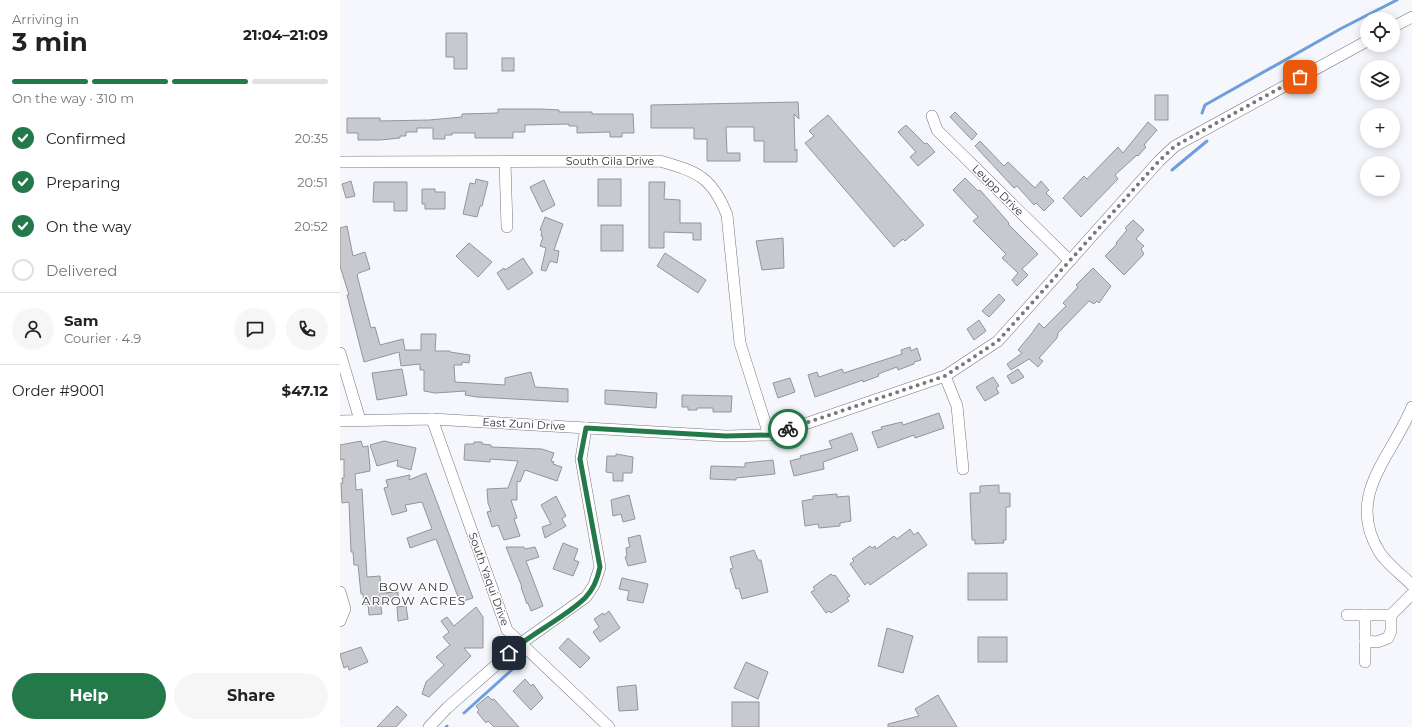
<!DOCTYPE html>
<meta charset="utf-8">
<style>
:root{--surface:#fff;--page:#f6f6f6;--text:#222;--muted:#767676;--line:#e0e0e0;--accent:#24794b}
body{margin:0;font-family:Montserrat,sans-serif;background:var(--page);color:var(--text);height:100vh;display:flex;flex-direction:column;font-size:15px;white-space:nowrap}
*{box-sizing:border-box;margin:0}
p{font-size:13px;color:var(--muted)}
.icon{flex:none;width:22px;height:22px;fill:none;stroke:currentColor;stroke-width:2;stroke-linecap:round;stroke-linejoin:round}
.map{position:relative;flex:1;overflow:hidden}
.drawer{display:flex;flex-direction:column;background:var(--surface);width:340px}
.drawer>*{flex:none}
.fabs{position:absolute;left:1020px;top:12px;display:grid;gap:8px}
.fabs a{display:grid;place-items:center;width:40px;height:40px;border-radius:50%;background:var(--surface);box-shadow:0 2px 10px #0003;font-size:20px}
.pin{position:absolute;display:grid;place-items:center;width:34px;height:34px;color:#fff;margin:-17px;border-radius:8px;box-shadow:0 2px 6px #0006}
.courier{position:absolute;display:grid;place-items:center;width:40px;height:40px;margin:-20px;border:3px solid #24794b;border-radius:50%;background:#fff;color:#222;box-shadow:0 1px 5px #0007}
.headline em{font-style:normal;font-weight:700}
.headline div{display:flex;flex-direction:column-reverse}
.headline{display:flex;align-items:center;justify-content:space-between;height:68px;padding:0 12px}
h1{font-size:26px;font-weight:700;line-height:30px}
.bar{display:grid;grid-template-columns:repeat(4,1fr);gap:6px 4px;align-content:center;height:48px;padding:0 12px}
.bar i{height:5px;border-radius:3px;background:var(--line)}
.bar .selected{background:var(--accent)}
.bar p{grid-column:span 4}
.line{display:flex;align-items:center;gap:10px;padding:0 12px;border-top:1px solid var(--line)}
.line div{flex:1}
.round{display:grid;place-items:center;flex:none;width:42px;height:42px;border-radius:21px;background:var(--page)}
ol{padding:0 12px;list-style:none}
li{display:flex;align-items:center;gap:12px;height:44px}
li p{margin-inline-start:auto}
li .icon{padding:4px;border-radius:50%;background:var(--accent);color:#fff;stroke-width:4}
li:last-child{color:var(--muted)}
li i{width:22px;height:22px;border:2px solid var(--line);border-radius:50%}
.button{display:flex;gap:8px;margin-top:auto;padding:8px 12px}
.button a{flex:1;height:46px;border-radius:24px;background:var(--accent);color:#fff;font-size:16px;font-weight:700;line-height:46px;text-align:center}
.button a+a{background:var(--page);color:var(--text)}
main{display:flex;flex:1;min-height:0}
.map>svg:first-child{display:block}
</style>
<main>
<section class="drawer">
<div class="headline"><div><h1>3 min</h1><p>Arriving in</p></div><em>21:04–21:09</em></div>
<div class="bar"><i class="selected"></i><i class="selected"></i><i class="selected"></i><i></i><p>On the way · 310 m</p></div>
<ol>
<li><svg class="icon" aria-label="check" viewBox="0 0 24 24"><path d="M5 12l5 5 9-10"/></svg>Confirmed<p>20:35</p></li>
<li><svg class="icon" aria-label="check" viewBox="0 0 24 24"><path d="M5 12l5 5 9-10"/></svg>Preparing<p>20:51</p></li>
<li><svg class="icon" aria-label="check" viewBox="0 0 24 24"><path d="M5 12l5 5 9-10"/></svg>On the way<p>20:52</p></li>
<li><i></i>Delivered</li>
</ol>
<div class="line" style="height:72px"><a class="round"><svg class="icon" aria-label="person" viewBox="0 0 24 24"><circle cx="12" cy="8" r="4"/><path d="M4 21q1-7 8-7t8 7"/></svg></a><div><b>Sam</b><p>Courier · 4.9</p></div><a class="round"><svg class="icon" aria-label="chat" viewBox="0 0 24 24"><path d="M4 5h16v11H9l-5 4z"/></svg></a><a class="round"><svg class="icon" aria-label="phone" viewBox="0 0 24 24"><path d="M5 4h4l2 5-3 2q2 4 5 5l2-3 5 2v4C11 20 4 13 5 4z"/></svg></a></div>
<div class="line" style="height:52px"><div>Order #9001</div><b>$47.12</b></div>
<div class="button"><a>Help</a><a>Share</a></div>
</section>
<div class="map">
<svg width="1072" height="727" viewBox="0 0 1072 727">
<rect width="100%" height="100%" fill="#f5f7fc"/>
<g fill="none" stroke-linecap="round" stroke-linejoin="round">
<g stroke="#6f9fda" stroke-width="3">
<polyline points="862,113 865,105 1002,28 1057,0"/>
<polyline points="832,170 867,141"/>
<polyline points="124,713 175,667"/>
<polyline points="106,727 107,726"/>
</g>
</g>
<g fill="#c7c9ce" stroke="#93959a">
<polygon points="106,33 127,33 127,69 114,69 114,57 106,57"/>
<rect x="162" y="58" width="12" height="13"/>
<rect x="815" y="95" width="13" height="25"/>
<polygon points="458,102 459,119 454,114 455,151 457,149 457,162 424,162 424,141 414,141 414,127 386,127 387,153 400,153 400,161 367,161 367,139 354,139 354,128 311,128 311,105"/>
<polygon points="158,109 201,109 219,110 219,112 252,112 252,114 293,114 294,133 282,133 282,137 270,137 270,132 237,133 237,126 229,126 229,124 185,125 185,132 173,132 173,138 135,138 135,133 112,133 112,135 105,135 105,139 93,139 93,128 77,128 77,132 66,132 66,136 60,136 60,138 40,140 18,140 18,133 7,133 7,118 40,118 40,121 89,120 122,117 122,114 158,113"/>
<polygon points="615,112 637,134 632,140 610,117"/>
<polygon points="488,115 584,225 565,241 563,239 554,247 465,143 474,136 469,131"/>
<polygon points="808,122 817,130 804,145 806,147 798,156 797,155 775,175 778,179 741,217 723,198 744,176 747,179 778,147 783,153"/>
<polygon points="566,125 585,144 587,143 595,152 578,166 570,157 576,152 558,132"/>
<polygon points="640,141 664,166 668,162 695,188 701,181 709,190 706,193 714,201 704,211 696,203 694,205 677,186 674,188 635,146"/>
<polygon points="625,178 638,191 640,190 669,223 668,224 698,254 682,269 688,275 677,286 672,280 678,273 662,258 666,254 633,221 638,217 613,190"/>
<polygon points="136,179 148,182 142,206 140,206 137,217 123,214 130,183 135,184"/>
<rect x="258" y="179" width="23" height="27"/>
<polygon points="204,180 215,205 202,212 190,187"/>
<polygon points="11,181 15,196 6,198 2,184"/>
<polygon points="34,182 67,182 67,211 54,211 54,202 33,202"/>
<polygon points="309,182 325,182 324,199 340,200 340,223 361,223 361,240 353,240 353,233 324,232 324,248 309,248"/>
<polygon points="82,189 95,189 95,192 105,192 105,209 85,209 85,204 82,204"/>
<polygon points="205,217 223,224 214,250 219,251 217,263 210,261 206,271 201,270 206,248 200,246 203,237 201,236 202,231 200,230"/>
<polygon points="793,220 804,230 796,239 804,246 801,249 804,254 784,275 765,256 777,244 776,243 787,230 785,228"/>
<rect x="261" y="225" width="22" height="26"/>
<polygon points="7,226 13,256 25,252 30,269 19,273 17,275 31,328 35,327 40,345 63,339 65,350 81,350 81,334 96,334 95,351 110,351 110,352 130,355 129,363 122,362 122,365 114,365 115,382 165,385 165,378 191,372 195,387 228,389 228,402 137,397 125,395 126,391 95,393 84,391 84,370 80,370 80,364 61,366 59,352 24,362 7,295 9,295 0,266 0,228"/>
<polygon points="443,238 444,268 422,270 416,241"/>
<polygon points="129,243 152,262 138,277 116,256"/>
<polygon points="325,253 366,280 358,293 317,266"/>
<polygon points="183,258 193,273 168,290 157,273 164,268 165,270"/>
<polygon points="753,268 771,286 759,303 757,301 754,304 749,301 718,333 717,338 699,358 703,361 698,367 689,359 671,370 667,364 682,353 678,350 692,333 699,323 704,328 726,306 723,303 738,287 736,285"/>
<polygon points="659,294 665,300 649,317 642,311"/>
<polygon points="639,320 646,331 634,340 627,329"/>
<polygon points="570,347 571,351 577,348 581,360 574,362 574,364 558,370 557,367 538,374 539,376 523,382 523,380 475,397 468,375 477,372 479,377 502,369 504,373 562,354 561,350"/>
<polygon points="62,369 67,395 37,400 32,373"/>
<polygon points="678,369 684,377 672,384 667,376"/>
<polygon points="653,377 659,386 656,388 659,393 645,401 636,387"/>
<polygon points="450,378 455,392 438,398 433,383"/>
<polygon points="265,390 317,393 316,408 265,404"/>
<polygon points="342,395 392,396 391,412 373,412 373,408 357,408 357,410 348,410 348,407 342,407"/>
<polygon points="599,413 604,428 575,438 574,435 538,448 532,432 542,429 541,427 562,422 563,425"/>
<polygon points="512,433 518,450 483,462 484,469 454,476 450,461 461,458 460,456 492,448 489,441"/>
<polygon points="21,441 23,447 28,446 30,468 30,471 15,474 16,490 22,489 27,577 40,576 41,593 58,592 58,599 40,601 42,614 29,615 28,604 24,605 23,594 21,594 18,565 14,565 13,552 11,552 9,502 2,503 1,483 3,483 2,478 4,478 4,459 0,460 0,445"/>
<polygon points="44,441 76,448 71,470 57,466 58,460 37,466 30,445"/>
<polygon points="134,442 142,442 142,444 151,445 151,447 202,449 214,453 211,461 214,462 213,464 222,467 217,481 185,470 180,482 177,481 177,500 171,500 177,518 174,519 180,536 164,540 158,525 152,527 147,512 151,511 148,503 147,489 168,488 178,461 150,459 150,462 124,460 125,444 134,444"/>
<polygon points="276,454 293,457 292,473 283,473 283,481 273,481 273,473 266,472 267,456 276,456"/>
<polygon points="433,460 435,474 396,478 396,480 370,479 371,466 405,467 405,463"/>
<polygon points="86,473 133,598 120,602 96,539 70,548 67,538 92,529 82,502 65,505 67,511 52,515 44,488 48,487 46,480 70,475 69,480"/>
<polygon points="659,485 659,493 670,493 670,507 666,507 666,540 663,540 664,543 635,544 635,540 632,540 630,493 640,493 640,486"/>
<polygon points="497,494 497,497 509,496 511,521 500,523 500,526 479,528 478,524 465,526 462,501 473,499 473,496"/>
<polygon points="289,495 295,519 283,522 281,514 273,516 271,500"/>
<polygon points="216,496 226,516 222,519 226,526 205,538 202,527 211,524 201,505"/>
<polygon points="570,529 574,535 578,532 587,545 530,585 528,582 525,585 510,564 514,561 512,559 530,546 532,548 535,546 536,549 554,536 557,539"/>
<polygon points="300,535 306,562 288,566 285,557 287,556 286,548 290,547 288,538"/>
<polygon points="223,543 238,549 234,560 239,562 233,576 213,569"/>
<polygon points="166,547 184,547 185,549 195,547 199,557 186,561 203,606 191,611 188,603 187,604 181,587 182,587"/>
<polygon points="414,550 418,560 421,560 428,592 402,599 399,588 396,589 390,569 393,568 390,557"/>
<rect x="628" y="573" width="39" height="27"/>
<polygon points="491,574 493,576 495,575 510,596 507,598 509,601 491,613 489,611 486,613 471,592 475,590 473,587"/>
<polygon points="282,578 308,584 303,603 287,600 289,591 279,589"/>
<polygon points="66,606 68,619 58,621 57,607"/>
<polygon points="136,607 143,617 143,648 124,648 131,656 89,697 82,694 86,682 104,665 96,657 110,645 103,637 109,632 101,621 107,617 114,626"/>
<polygon points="269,611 280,628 260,642 253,632 259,627 254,619 263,613 264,615"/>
<polygon points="547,628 573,636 563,673 538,666"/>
<rect x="638" y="637" width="29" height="25"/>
<polygon points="228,638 250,658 240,668 219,648"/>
<polygon points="21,647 28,662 9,670 8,666 4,668 0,654"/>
<polygon points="406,662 428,672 418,699 394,688"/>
<polygon points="185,679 191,686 193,684 203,698 191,710 173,691"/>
<polygon points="296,685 298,710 279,711 277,687"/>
<polygon points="598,695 617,727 548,727 548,724 579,716 575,709"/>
<polygon points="148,696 152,700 154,699 179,727 154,727 148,721 146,723 137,712 139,710 136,706"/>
<rect x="392" y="702" width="27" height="25"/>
<polygon points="57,706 67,715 56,727 37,727"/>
</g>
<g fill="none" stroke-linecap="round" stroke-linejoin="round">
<defs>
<g id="minor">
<polyline points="1053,27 1072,17"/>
<polyline points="592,116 597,130 730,261"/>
<path d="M0 162 320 161C358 172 372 177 387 215L400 343 429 435"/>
<polyline points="165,162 167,227"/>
<polyline points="0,353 20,420"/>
<polyline points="605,376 617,406 623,469"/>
<path d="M1072 407C1052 457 1004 496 1040 553 1047 564 1062 575 1072 585"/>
<polyline points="92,419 167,630 269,727"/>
<polyline points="0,421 92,419 386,436 429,435 465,424 605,376 658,341 819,161 835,146 1027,41"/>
<polyline points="0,592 5,609 0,621"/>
<polyline points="1007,615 1051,615 1072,594"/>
<polyline points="1025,641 1037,642 1048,638 1051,631 1051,615"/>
<polyline points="1025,662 1025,615"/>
<polyline points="89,727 107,708 180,644 246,597 254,585 260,567 241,459 246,428"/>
</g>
</defs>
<use href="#minor" stroke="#75777b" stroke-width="12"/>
<use href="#minor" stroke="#fff" stroke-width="11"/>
</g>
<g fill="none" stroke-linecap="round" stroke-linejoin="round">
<polyline stroke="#77787b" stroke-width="4" stroke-dasharray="0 7.2" points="448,429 605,376 658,341 819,161 835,146 960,77"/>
<path stroke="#24794b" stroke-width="5" d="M169 653C193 632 223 619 245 598 253 590 258 577 260 567L240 459 246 428 386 436 429 435 448 429"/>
</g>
<g text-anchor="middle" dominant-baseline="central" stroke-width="3" stroke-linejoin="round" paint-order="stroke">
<g font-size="11" fill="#333436" stroke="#fff">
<text x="270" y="161">South Gila Drive</text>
<text transform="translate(658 190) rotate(45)">Leupp Drive</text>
<text transform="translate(184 424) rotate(3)">East Zuni Drive</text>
<text transform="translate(149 579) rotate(70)">South Yaqui Drive</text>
</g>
<g font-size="12" letter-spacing="1" fill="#333436" stroke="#fff">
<text x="74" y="586">BOW AND<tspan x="74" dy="14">ARROW ACRES</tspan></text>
</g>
</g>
</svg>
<div class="fabs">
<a><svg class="icon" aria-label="locate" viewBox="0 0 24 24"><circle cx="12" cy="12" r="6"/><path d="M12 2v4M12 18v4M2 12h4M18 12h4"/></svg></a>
<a><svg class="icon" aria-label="layers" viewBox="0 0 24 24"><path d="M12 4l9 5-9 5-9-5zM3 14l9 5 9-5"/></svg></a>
<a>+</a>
<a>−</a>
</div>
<div class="pin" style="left:960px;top:77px;background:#ea580c"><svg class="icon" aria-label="bag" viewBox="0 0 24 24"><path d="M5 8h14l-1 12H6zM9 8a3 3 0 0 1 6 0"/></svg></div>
<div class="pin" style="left:169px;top:653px;background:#1f2937"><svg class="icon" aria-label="home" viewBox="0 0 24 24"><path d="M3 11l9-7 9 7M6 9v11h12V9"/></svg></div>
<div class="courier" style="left:448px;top:429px"><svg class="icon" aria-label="bike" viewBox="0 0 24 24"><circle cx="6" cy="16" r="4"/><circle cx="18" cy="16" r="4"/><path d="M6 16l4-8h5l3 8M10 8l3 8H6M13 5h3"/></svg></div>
</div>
</main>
